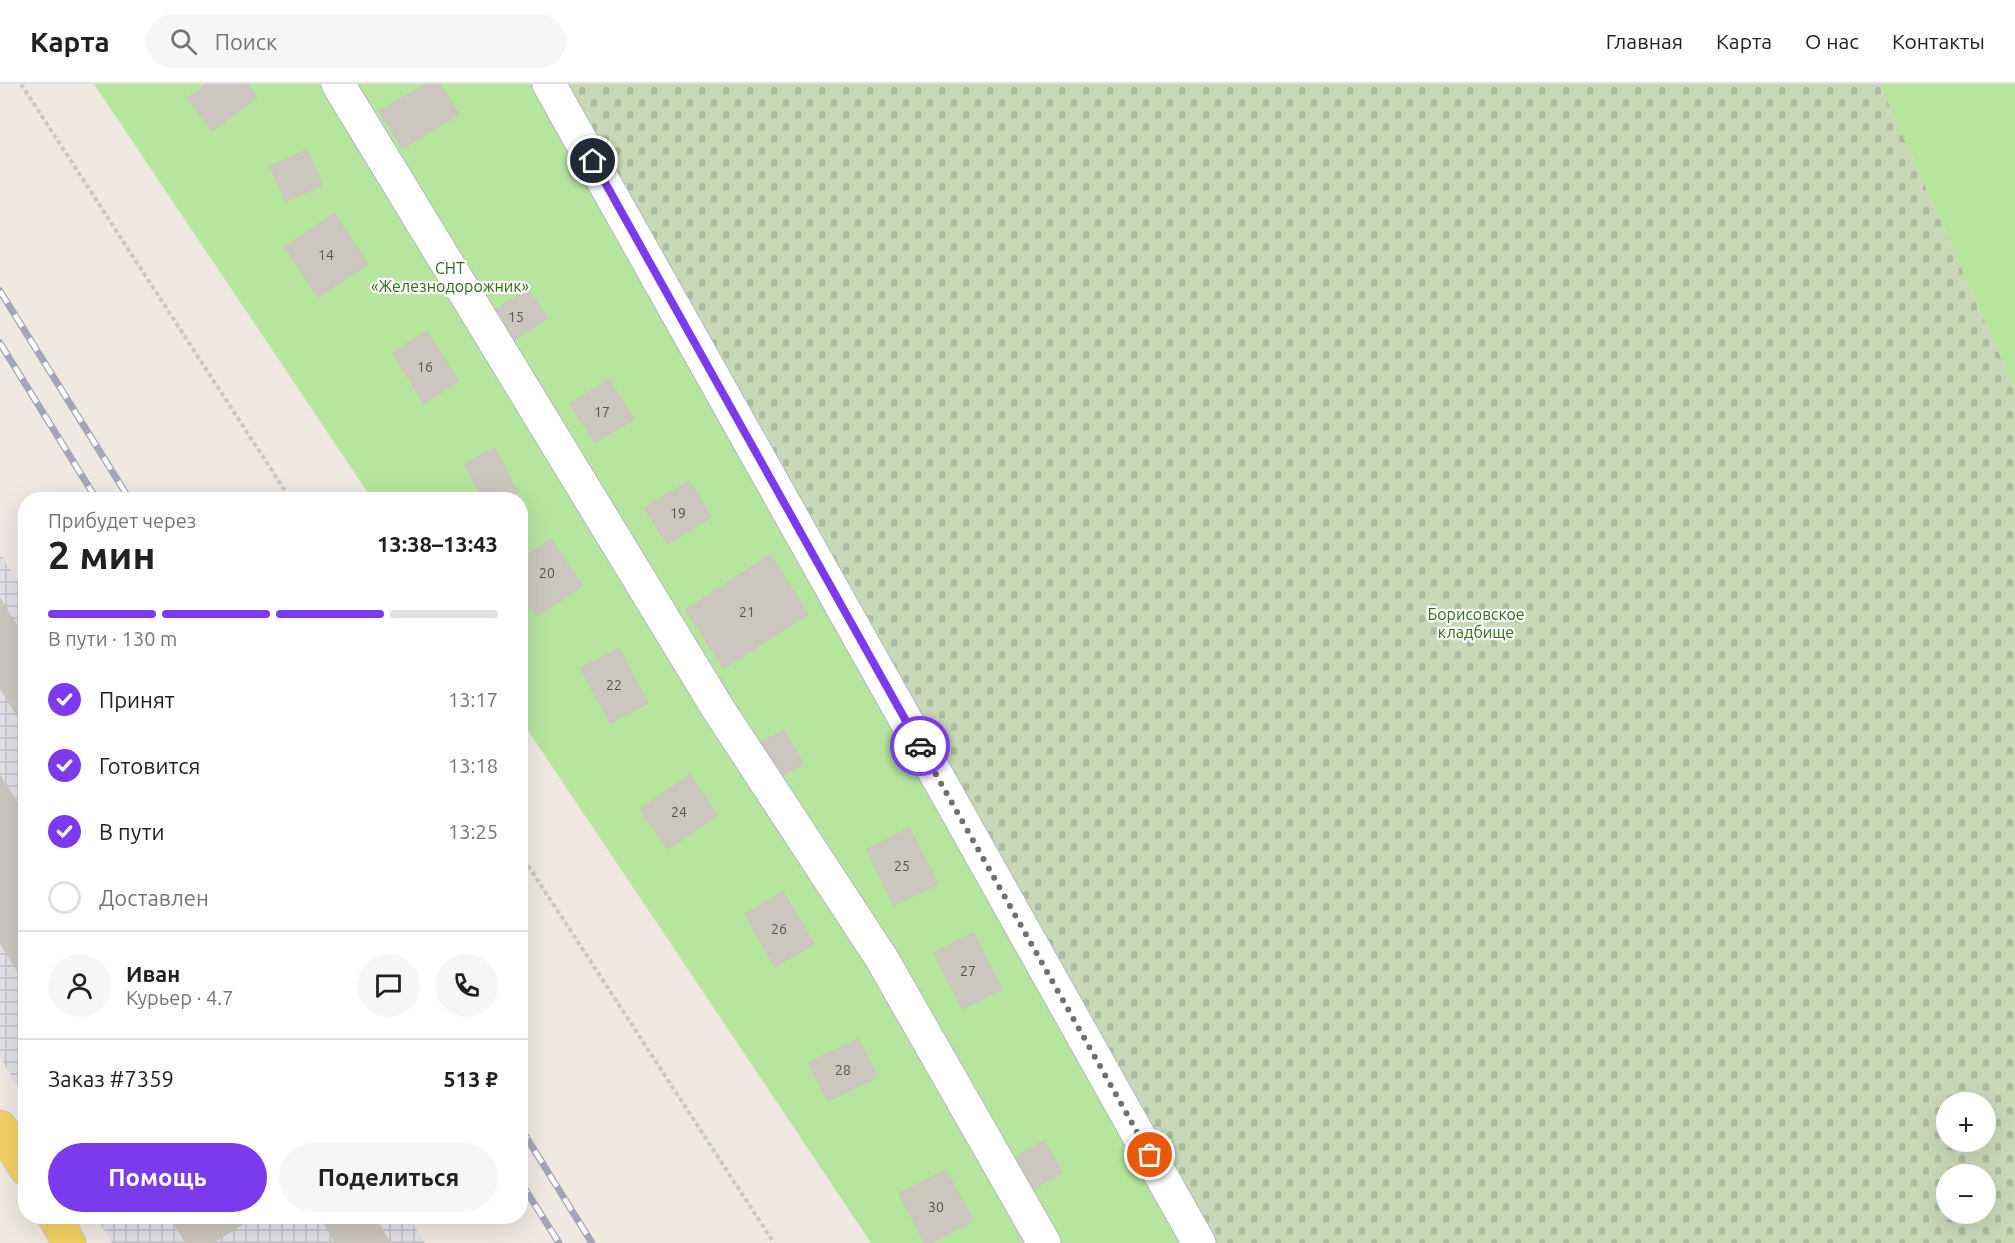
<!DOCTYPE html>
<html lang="ru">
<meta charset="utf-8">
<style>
:root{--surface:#fff;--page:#f6f6f6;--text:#202124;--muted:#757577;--line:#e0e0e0;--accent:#7c3aed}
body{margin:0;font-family:Ubuntu,sans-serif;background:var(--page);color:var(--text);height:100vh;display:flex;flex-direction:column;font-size:22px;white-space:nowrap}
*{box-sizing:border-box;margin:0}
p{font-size:20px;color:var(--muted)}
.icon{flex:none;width:33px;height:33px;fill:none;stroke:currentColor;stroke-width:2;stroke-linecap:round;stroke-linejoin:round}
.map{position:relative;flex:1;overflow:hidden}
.details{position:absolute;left:18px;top:408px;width:510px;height:732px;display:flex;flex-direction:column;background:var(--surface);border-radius:24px;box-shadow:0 6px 24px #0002}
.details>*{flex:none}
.fabs{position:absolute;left:1936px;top:1008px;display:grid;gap:12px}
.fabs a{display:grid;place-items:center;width:60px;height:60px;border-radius:50%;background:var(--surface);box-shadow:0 6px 24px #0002;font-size:30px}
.pin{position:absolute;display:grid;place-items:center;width:51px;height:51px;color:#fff;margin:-26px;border:3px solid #fff;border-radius:50%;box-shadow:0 2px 6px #0007}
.courier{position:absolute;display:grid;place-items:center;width:60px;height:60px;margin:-30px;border:4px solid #7c3aed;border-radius:50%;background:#fff;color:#222;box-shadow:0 2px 8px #0007}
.headline em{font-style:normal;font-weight:600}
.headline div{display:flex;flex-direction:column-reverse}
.headline{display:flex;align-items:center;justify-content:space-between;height:102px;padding:0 30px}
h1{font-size:39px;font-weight:600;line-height:45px}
.bar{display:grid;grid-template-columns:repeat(4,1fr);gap:9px 6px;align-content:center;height:72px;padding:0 30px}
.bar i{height:8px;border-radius:4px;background:var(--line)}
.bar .on{background:var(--accent)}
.bar p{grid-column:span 4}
.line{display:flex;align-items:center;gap:15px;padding:0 30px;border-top:2px solid var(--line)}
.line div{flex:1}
.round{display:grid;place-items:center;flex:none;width:63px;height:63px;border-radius:32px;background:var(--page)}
ol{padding:0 30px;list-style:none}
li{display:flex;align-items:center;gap:18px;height:66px}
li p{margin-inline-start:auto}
li .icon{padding:6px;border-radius:50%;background:var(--accent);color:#fff;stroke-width:4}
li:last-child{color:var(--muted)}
li i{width:33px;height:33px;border:3px solid var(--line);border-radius:50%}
.action{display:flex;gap:12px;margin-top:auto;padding:12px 30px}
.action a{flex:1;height:69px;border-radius:36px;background:var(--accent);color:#fff;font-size:24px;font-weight:600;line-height:69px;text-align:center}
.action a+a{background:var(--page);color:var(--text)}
header{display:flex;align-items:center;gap:36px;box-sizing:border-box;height:84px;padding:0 30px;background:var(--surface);border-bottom:2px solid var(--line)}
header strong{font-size:28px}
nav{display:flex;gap:33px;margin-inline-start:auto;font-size:21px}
.search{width:420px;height:54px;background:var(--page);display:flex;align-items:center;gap:15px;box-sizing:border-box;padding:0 21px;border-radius:33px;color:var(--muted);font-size:22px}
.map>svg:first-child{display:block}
</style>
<header>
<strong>Карта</strong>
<div class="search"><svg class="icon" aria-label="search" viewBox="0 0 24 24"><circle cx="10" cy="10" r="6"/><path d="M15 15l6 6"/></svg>Поиск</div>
<nav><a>Главная</a><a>Карта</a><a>О нас</a><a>Контакты</a></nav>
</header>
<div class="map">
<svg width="2015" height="1159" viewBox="0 0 2015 1159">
<defs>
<pattern id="industrial-grid" width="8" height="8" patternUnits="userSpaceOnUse" patternTransform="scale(1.5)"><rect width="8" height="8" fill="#e3e1e8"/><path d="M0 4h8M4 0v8" fill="none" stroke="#c3c1c7"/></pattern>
<pattern id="cemetery-stones" width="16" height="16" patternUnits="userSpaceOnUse" patternTransform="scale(1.5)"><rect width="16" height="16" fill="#c8d9b8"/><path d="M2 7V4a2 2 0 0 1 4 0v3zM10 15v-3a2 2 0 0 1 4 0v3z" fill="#acbb9e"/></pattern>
</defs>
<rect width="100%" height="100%" fill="#efe9e1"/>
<g fill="url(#industrial-grid)">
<polygon points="0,469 26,511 25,1015 0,973"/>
<polygon points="96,1133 409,1133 425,1159 112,1159"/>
</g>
<path fill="url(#cemetery-stones)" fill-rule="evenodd" d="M557 0H1880L2015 305V1159H1206ZM1947 1018H1986V1058H1947ZM1947 1090H1986V1130H1947Z"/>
<g fill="#b6e59e">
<polygon points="94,0 557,0 1206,1159 871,1159 521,636 520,416 372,415"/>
<polygon points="1880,0 2015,0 2015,305"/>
</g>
<g fill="#cbc7bf" stroke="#cbc5ba" stroke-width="1.5">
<polygon points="207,0 248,0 257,13 212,47 188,14"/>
<polygon points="427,0 440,0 459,30 403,64 379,27"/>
<polygon points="307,66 322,101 286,117 270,82"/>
<polygon points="334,130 368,180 318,213 285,163"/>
<polygon points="528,205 547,234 505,262 486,232"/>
<polygon points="427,247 458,297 424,319 393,269"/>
<polygon points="609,296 634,336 595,358 570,320"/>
<polygon points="495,364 518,408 503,416 483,416 465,380"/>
<polygon points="689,397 711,433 668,460 644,424"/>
<polygon points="551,456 582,502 537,532 520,508 520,476"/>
<polygon points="770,471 808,530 724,584 686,526"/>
<polygon points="0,515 26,557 26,646 0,603"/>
<polygon points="619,564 648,619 610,639 581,584"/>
<polygon points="784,646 803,680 772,697 753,663"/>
<polygon points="690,691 717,731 668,765 640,725"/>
<polygon points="0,692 26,733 26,900 0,858"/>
<polygon points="910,744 938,800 894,821 867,765"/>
<polygon points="783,808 814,860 775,883 745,830"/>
<polygon points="973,849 1002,905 963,925 934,869"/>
<polygon points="858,955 877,993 828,1017 809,979"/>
<polygon points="1044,1057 1062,1088 1033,1105 1015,1074"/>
<polygon points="946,1086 973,1137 930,1159 925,1159 899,1110"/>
<polygon points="170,1132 255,1132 212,1159 186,1159"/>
<polygon points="320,1132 374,1132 390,1159 336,1159"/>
</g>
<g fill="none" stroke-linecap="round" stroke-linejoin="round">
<defs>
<g id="minor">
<polyline points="338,0 717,623 882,875 1044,1159"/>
<polyline points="549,0 1199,1159"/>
</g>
<g id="major">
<polyline points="0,1043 26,1085"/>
<polyline points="54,1132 69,1159"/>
</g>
</defs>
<use href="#minor" stroke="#b4b7c1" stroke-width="35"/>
<use href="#major" stroke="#c9c9c9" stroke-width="35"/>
<g stroke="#c9c9c9" stroke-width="4" stroke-dasharray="4.5 3" stroke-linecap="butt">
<polyline points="21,0 291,416"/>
<polyline points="520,769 774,1159"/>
</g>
<use href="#minor" stroke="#fff" stroke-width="33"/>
<use href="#major" stroke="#f2d163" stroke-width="33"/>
<defs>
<g id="rail">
<polyline points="0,207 130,416"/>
<polyline points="0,259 97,416"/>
<polyline points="520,1043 592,1159"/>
<polyline points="520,1097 559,1159"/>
</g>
</defs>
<use href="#rail" stroke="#a3a6b8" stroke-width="7"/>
<use href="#rail" stroke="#fff" stroke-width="4.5" stroke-dasharray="14" stroke-linecap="butt"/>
</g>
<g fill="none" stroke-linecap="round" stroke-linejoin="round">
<polyline stroke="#726f6d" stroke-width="6" stroke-dasharray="0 10.8" points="920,662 1150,1071"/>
<polyline stroke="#7c3aed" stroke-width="8" points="593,77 920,662"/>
</g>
<g text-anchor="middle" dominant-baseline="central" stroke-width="4.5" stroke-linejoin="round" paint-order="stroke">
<g font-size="14" fill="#555452">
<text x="326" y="171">14</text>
<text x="516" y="233">15</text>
<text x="425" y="283">16</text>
<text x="602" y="328">17</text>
<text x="678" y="429">19</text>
<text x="547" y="489">20</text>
<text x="747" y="528">21</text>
<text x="614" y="601">22</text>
<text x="679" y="728">24</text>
<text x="902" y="782">25</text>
<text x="779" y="845">26</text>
<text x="968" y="887">27</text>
<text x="843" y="986">28</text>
<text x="936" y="1123">30</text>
</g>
<g font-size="16" fill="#2c6e1b" stroke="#fff">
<text x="450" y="184">СНТ<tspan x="450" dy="18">«Железнодорожник»</tspan></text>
<text x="1476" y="530">Борисовское<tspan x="1476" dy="18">кладбище</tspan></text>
</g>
</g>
</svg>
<div class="fabs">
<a>+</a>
<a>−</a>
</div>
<div class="pin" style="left:1150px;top:1071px;background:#ea580c"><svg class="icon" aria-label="bag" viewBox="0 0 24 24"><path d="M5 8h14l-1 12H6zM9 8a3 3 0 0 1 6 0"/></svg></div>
<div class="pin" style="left:593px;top:77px;background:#1f2937"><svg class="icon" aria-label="home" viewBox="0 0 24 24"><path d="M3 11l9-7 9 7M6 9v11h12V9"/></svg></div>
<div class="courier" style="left:920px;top:662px"><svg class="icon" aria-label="car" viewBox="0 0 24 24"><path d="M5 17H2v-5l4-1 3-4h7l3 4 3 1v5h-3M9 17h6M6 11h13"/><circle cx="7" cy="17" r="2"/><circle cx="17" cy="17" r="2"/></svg></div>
<section class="details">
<div class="headline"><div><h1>2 мин</h1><p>Прибудет через</p></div><em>13:38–13:43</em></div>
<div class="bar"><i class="on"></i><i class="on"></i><i class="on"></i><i></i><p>В пути · 130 m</p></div>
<ol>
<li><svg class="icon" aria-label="check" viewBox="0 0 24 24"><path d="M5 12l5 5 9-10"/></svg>Принят<p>13:17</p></li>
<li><svg class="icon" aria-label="check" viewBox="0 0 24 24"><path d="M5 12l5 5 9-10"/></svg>Готовится<p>13:18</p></li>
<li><svg class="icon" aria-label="check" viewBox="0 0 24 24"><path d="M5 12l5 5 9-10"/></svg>В пути<p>13:25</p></li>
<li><i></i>Доставлен</li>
</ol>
<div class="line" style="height:108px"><a class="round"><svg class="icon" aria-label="person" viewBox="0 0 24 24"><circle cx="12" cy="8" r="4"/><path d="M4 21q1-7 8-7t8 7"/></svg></a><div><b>Иван</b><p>Курьер · 4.7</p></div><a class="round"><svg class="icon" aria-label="chat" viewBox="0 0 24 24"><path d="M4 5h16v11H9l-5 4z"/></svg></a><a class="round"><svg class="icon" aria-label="phone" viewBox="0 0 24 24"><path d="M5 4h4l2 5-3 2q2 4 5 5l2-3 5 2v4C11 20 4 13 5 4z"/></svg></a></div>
<div class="line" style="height:78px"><div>Заказ #7359</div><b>513 ₽</b></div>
<div class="action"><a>Помощь</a><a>Поделиться</a></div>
</section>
</div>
